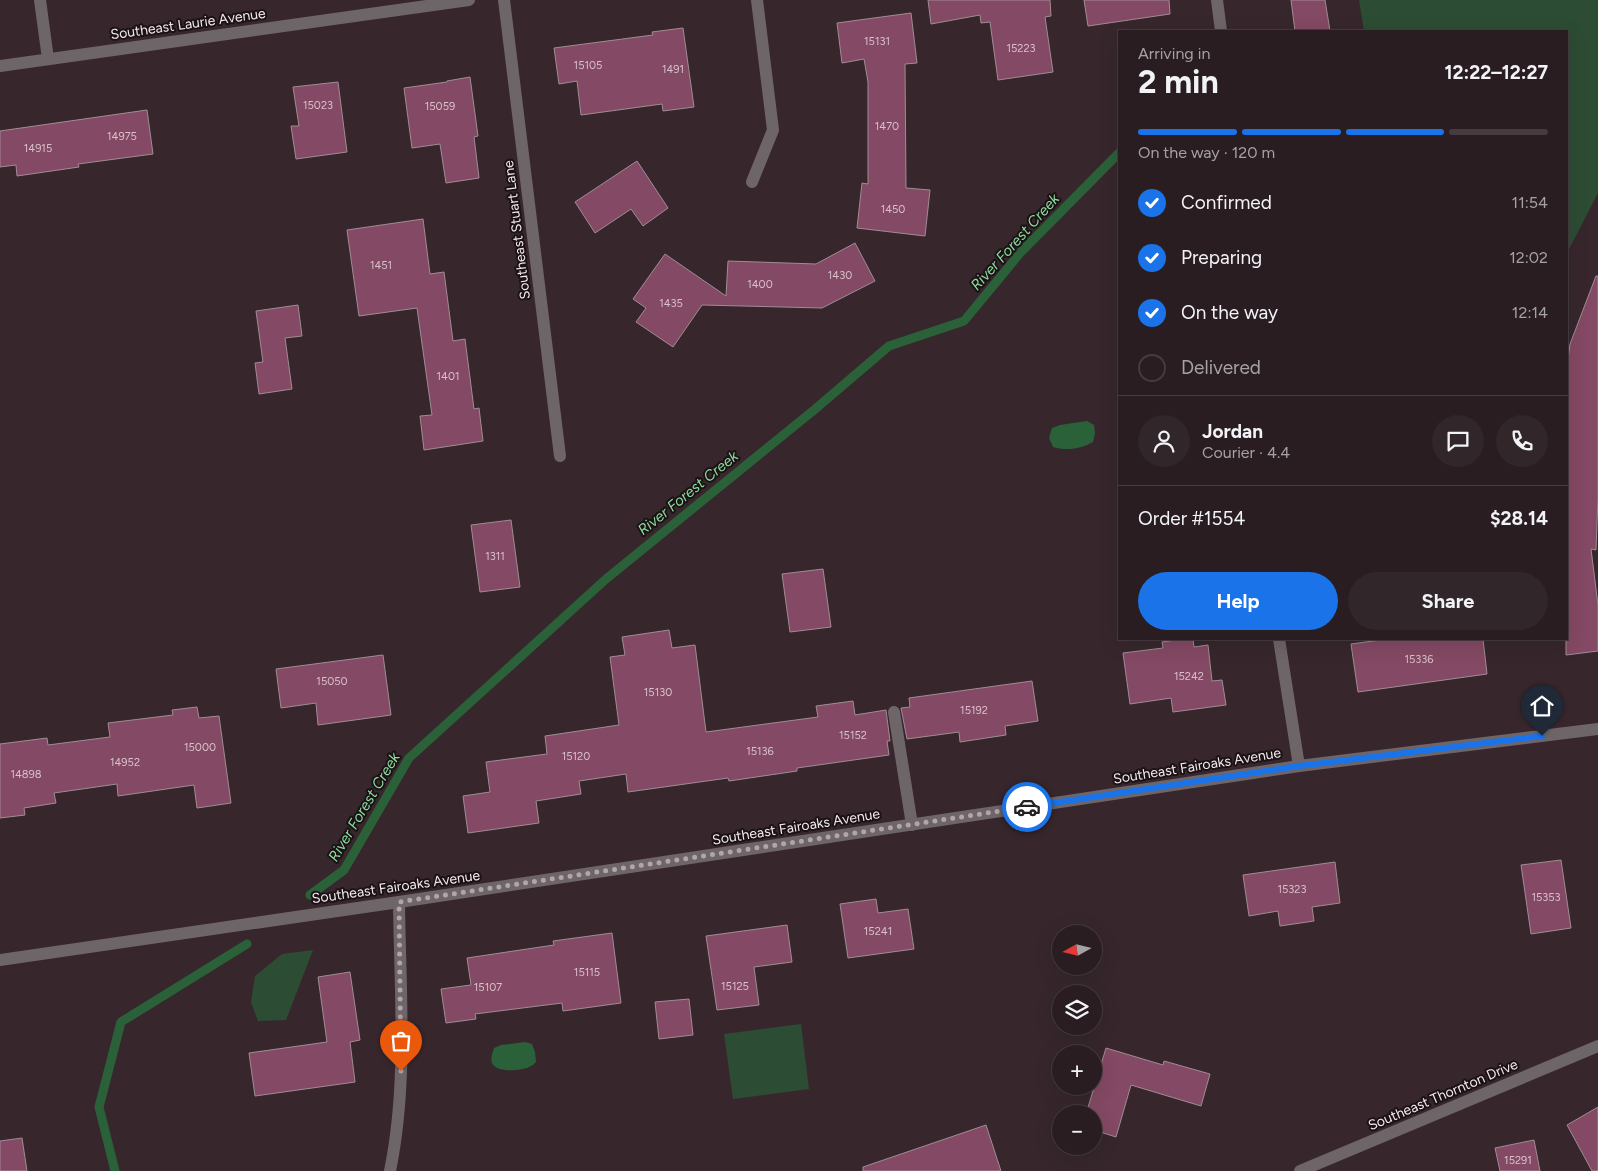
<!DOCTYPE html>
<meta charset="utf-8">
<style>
:root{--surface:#291d22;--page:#31262a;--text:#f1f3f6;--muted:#a5a2a5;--line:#453b40;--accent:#1a73e8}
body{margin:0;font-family:Figtree,sans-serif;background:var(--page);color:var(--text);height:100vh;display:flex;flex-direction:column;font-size:19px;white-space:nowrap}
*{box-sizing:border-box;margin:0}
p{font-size:16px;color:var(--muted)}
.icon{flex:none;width:28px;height:28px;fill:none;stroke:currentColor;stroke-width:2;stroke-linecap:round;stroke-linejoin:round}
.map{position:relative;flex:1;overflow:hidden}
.drawer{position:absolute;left:1118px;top:30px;width:450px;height:610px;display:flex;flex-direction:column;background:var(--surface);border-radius:0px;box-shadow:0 5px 20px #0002,0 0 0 1px var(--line)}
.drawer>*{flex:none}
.needle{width:32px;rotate:262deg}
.tools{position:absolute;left:1052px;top:925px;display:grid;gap:10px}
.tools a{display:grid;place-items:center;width:50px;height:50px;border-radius:50%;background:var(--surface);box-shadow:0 5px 20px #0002,0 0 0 1px var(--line);font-size:25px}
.pin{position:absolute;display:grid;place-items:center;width:42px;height:42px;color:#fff;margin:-51px -21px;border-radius:50% 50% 50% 0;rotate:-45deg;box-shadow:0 0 5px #0007}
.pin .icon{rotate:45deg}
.courier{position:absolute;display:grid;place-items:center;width:50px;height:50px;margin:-25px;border:4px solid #1a73e8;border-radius:50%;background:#fff;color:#222;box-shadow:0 1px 6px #0007}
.headline em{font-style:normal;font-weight:700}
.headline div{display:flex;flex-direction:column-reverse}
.headline{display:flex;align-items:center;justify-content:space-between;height:85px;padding:0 20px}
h1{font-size:32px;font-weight:700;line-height:38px}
.bar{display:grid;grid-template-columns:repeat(4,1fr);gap:8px 5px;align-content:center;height:60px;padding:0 20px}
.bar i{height:6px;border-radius:4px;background:var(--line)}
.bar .selected{background:var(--accent)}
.bar p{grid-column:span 4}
.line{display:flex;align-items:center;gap:12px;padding:0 20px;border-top:1px solid var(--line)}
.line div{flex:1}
.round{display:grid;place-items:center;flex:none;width:52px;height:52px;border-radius:26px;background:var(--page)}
ol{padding:0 20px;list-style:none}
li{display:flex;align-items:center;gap:15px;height:55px}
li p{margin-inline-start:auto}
li .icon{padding:5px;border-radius:50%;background:var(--accent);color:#fff;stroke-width:4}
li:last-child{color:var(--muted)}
li i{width:28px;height:28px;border:2px solid var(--line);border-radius:50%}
.primary-button{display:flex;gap:10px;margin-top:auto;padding:10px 20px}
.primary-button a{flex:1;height:58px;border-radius:30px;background:var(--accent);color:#fff;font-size:20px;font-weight:700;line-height:58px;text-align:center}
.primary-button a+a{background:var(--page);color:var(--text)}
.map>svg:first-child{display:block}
</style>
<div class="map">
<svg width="1598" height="1171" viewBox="0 0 1598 1171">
<rect width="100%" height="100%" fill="#37272d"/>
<g fill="#2d4c34">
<polygon points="1359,0 1598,0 1598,193 1566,255 1566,31 1364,31"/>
<polygon points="313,950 286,1020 258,1021 251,1002 255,976 282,954"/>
<polygon points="801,1024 809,1089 733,1099 724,1034"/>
</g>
<g fill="#2a6139">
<path d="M1087 421 1094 425 1095 433 1093 442C1081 449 1066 451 1053 447L1049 438 1052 428 1060 425Z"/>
<path d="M525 1042 532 1044 535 1052 536 1062C534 1064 532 1066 529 1067 521 1071 496 1073 492 1063 490 1058 493 1052 494 1048L501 1045Z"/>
</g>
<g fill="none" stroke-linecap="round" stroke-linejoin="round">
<g stroke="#2a6139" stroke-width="9">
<polyline points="310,895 344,870 409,758 606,579 814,410 889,346 964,321 1021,252 1119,153"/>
<polyline points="115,1171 99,1107 121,1022 247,944"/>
</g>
</g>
<g fill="#844964" stroke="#a18c94">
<polygon points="928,0 1050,0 1051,16 1045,17 1053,72 998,80 990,22 981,23 980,15 931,24"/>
<polygon points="1084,0 1169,0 1170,14 1088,26"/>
<polygon points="1291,0 1325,0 1330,31 1295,31"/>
<polygon points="911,13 917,63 905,64 906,188 930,190 925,236 857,228 862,183 868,184 868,82 864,59 842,63 837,23"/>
<polygon points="683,28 694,107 663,111 662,104 581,115 577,81 559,84 554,48 653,35 652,32"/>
<polygon points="470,77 478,136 474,137 479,178 446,183 440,144 412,148 404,88 447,82 447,81"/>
<polygon points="338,82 347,152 296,159 291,126 299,126 293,87"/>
<polygon points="147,110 153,154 78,164 79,167 17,176 16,165 0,167 0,131"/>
<polygon points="637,161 668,208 643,226 631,209 595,233 575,202"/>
<polygon points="423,219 430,274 444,272 453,341 465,339 474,409 479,408 483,441 424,450 420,416 432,415 417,308 359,316 347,230"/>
<polygon points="855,243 875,281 822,308 702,305 673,347 636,322 646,308 633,299 665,254 726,296 728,261 816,264"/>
<polygon points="1596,276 1598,276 1598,497 1596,550 1591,549 1598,605 1598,651 1566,655 1566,376 1570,344"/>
<polygon points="298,305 302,336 285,338 292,389 259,394 255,363 263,362 256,311"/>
<polygon points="511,520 520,587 480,592 471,525"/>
<polygon points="823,569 831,627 790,632 782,574"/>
<polygon points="669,630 672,648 695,645 706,732 818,717 816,706 853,701 855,715 886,710 890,741 887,741 889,755 797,768 797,771 729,781 728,778 628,792 626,774 579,781 581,794 536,801 539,823 468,833 463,796 490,792 486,762 547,754 545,736 619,725 610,657 625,655 622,637"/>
<polygon points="1183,639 1193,639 1194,647 1208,645 1212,681 1222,680 1226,705 1173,712 1171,698 1130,704 1123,653 1163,648 1162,642"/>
<polygon points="1388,639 1483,639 1487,674 1358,692 1351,644"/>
<polygon points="383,655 391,715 318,725 316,703 281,708 276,669"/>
<polygon points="1032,681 1038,721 1005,726 1006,735 960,742 959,732 907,739 901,708 910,707 909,698"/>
<polygon points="197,707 199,718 219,716 231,803 197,808 194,785 118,796 117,784 54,793 56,803 24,808 25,815 0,818 0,744 47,738 48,745 110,737 108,723 173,715 172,710"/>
<polygon points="1561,860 1571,928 1531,934 1521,865"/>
<polygon points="1335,862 1340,903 1312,907 1314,921 1280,926 1278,911 1249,916 1243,875"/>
<polygon points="876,899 878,913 908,909 914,949 848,958 840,904"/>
<polygon points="787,925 792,962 754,967 759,1005 717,1010 706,936"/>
<polygon points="612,933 621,1003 563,1011 562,1003 475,1014 476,1019 446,1023 441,989 471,985 467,958 554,945 553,941"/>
<polygon points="350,972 360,1040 350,1042 355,1082 255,1096 249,1053 327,1042 318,977"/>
<polygon points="689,999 693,1035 659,1039 655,1002"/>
<polygon points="1106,1048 1163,1065 1164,1061 1210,1074 1201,1106 1131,1085 1116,1137 1094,1130 1094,1114 1086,1114"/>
<polygon points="1598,1107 1598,1171 1592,1171 1567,1125"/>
<polygon points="986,1125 1001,1171 863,1171 863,1167"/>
<polygon points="22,1138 27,1171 0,1171 0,1141"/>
<polygon points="1534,1140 1540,1171 1500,1171 1495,1148"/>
</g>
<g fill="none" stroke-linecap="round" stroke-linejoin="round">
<g stroke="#6e6569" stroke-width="12">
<polyline points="40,0 48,59"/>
<polyline points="504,0 560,456"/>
<polyline points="1217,0 1221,31"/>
<polyline points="0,66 469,0"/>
<polyline points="752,182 773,130 757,0"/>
<polyline points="1279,639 1299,766"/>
<polyline points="894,712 912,825"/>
<polyline points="0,960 399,902 1299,766 1598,729"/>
<path d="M390 1171C408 1083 400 992 399 902"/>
<polyline points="1300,1171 1598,1046"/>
</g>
</g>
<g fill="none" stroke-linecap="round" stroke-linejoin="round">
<polyline stroke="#b2a5aa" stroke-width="5" stroke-dasharray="0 9" points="401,1071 399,902 1027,807"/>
<polyline stroke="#1a73e8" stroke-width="6" points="1027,807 1299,766 1542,736"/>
</g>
<g text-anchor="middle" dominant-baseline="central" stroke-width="4" stroke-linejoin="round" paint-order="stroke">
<g font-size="11" fill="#d9c1cb">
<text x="877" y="41">15131</text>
<text x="1021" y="48">15223</text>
<text x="588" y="65">15105</text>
<text x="673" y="69">1491</text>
<text x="318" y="105">15023</text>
<text x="440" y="106">15059</text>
<text x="887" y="126">1470</text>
<text x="122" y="136">14975</text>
<text x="38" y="148">14915</text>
<text x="893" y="209">1450</text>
<text x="381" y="265">1451</text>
<text x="840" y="275">1430</text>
<text x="760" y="284">1400</text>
<text x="671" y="303">1435</text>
<text x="448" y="376">1401</text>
<text x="495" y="556">1311</text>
<text x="1419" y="659">15336</text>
<text x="1189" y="676">15242</text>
<text x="332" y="681">15050</text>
<text x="658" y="692">15130</text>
<text x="974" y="710">15192</text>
<text x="853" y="735">15152</text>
<text x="200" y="747">15000</text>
<text x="760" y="751">15136</text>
<text x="576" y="756">15120</text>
<text x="125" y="762">14952</text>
<text x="26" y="774">14898</text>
<text x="1292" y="889">15323</text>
<text x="1546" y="897">15353</text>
<text x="878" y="931">15241</text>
<text x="587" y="972">15115</text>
<text x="735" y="986">15125</text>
<text x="488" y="987">15107</text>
<text x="1518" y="1160">15291</text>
</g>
<g font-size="14" fill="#f5e9ed" stroke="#1a1215">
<text transform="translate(188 24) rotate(-8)">Southeast Laurie Avenue</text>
<text transform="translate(517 230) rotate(-97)">Southeast Stuart Lane</text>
<text transform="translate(1197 766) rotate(-9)">Southeast Fairoaks Avenue</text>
<text transform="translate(796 827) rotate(-9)">Southeast Fairoaks Avenue</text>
<text transform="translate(396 887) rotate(-8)">Southeast Fairoaks Avenue</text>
<text transform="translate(1443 1095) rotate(-23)">Southeast Thornton Drive</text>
</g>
<g font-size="15" font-style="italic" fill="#8cdc9e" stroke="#1a1215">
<text transform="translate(1015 242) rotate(-48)">River Forest Creek</text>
<text transform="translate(688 493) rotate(-39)">River Forest Creek</text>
<text transform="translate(364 807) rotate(-59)">River Forest Creek</text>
</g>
</g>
</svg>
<div class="tools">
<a><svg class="needle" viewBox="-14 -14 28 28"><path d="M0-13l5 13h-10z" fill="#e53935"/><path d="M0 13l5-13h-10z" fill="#a5a2a5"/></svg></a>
<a><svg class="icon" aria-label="layers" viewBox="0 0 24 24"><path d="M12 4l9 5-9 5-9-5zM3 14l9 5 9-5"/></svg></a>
<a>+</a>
<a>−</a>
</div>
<div class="pin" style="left:401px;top:1071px;background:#ea580c"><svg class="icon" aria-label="bag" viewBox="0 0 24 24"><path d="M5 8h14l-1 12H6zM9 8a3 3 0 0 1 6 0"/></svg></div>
<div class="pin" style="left:1542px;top:736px;background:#1f2937"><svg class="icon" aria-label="home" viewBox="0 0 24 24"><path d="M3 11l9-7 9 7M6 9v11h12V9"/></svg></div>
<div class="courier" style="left:1027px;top:807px"><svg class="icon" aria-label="car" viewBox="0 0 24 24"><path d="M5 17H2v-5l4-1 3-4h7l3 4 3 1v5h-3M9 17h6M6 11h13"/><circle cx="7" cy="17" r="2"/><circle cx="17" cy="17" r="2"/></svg></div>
<section class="drawer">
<div class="headline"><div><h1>2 min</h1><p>Arriving in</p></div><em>12:22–12:27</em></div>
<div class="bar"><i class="selected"></i><i class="selected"></i><i class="selected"></i><i></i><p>On the way · 120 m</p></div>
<ol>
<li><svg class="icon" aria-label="check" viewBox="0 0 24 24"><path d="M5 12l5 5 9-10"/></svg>Confirmed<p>11:54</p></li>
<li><svg class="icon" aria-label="check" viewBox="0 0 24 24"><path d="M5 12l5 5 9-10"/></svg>Preparing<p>12:02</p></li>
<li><svg class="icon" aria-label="check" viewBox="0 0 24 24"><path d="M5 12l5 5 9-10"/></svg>On the way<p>12:14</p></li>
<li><i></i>Delivered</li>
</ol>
<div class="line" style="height:90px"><a class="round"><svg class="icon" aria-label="person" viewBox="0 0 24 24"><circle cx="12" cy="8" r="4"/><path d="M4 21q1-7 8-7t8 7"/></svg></a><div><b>Jordan</b><p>Courier · 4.4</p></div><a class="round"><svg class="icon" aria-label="chat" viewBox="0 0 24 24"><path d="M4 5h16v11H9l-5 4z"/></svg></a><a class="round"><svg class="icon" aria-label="phone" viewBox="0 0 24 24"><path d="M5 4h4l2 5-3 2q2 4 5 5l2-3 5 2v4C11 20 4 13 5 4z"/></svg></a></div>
<div class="line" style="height:65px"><div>Order #1554</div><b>$28.14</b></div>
<div class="primary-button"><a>Help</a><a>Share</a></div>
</section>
</div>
